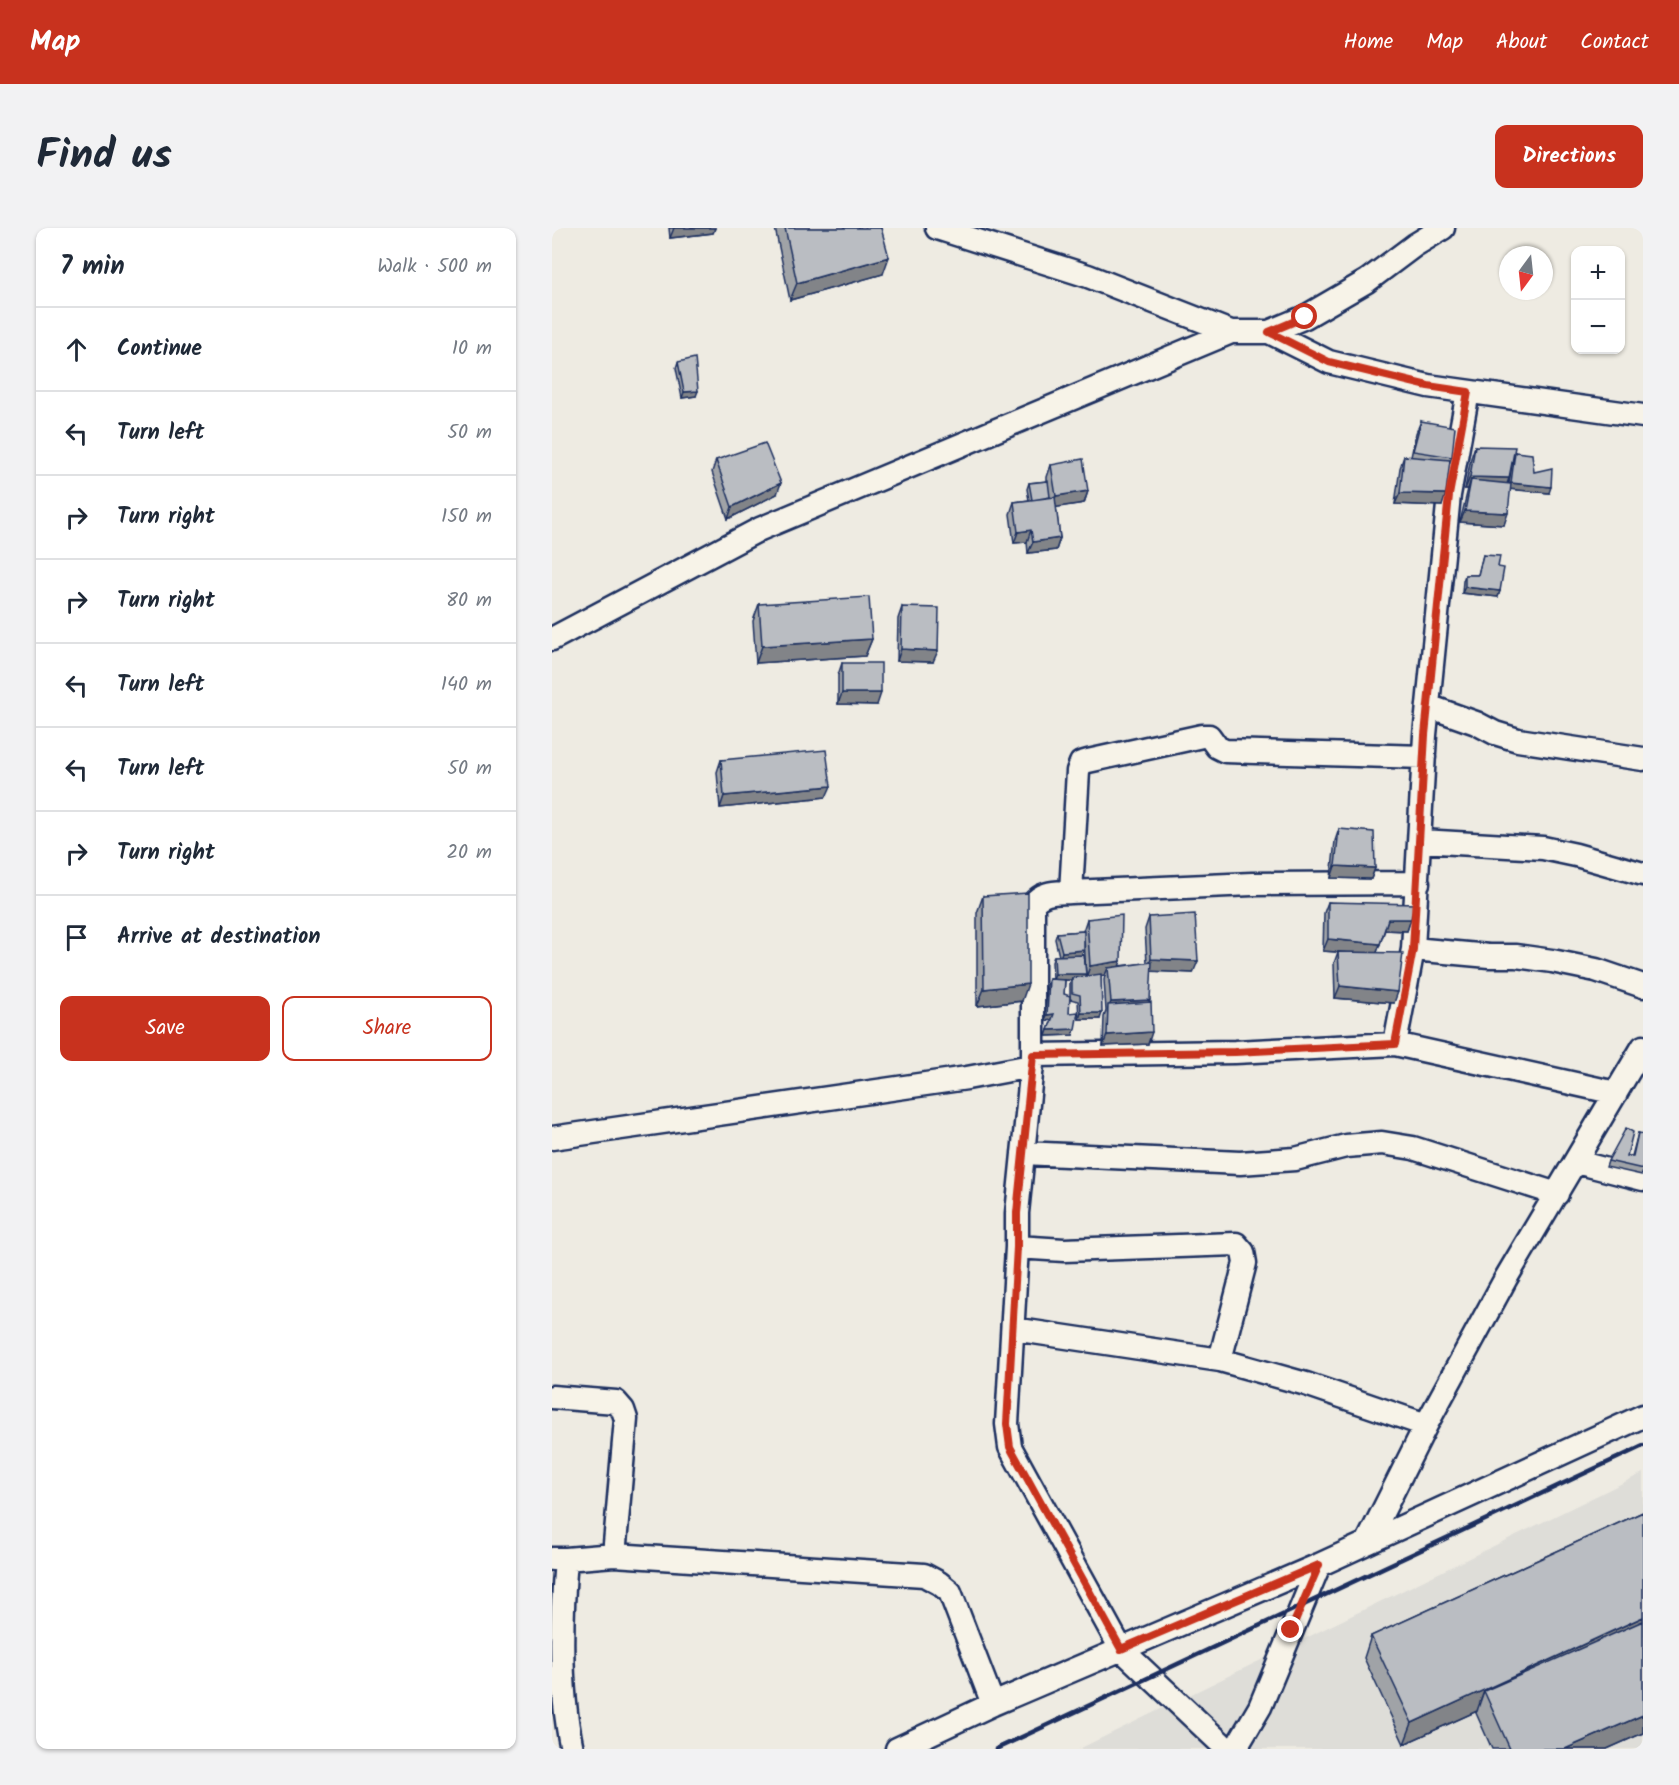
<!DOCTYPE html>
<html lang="en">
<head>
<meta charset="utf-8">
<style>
	:root { --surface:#fff; --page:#f2f2f3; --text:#1f2937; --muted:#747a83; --line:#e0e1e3; --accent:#c8321e }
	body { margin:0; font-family:Kalam,sans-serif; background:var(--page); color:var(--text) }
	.controls { position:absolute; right:18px; top:18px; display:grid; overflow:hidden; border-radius:12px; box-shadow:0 2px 4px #0004 }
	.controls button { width:54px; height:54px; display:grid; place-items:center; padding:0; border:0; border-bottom:2px solid var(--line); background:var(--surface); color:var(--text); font:30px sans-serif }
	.compass { position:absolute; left:947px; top:18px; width:54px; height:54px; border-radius:50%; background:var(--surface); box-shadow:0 2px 4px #0004; rotate:195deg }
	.stop { position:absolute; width:18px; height:18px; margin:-14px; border:4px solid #c8321e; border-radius:50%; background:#fff }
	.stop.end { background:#c8321e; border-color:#fff; box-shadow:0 2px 6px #0008 }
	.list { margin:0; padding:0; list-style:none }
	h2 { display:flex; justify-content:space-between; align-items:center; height:78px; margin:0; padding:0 24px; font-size:26px }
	h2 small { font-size:20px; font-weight:400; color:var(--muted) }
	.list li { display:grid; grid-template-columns:39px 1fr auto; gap:18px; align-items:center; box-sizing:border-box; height:84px; padding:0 24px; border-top:2px solid var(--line) }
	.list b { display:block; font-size:22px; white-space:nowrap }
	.list em { font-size:20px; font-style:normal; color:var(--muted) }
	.actions { display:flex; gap:12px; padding:18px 24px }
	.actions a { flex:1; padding:14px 0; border:2px solid var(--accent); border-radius:12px; text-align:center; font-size:21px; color:var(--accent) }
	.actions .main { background:var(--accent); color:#fff }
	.icon { flex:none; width:33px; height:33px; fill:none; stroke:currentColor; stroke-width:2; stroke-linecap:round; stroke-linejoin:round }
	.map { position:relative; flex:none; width:1091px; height:1521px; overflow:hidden; border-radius:12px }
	header { display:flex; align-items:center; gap:36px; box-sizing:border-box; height:84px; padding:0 30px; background:var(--accent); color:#fff }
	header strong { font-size:28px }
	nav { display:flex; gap:33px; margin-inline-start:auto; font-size:21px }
	.intro { display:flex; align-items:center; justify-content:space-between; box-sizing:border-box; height:144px; padding:0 36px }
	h1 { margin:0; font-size:42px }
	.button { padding:15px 27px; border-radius:12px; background:var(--accent); color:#fff; font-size:21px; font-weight:700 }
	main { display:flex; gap:36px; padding:0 36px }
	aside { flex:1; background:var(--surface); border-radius:12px; box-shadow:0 2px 4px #0004 }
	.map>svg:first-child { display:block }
	.built { fill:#deddd8 }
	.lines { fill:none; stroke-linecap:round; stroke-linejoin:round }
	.street-casing { stroke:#1b2f5e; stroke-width:27 }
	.street { stroke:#f7f3e8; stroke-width:22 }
	.rail { stroke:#1b2f5e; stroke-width:4.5 }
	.wall { fill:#a0a3a7; stroke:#1b2f5e; stroke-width:1.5; fill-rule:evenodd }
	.shaded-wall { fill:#828488; stroke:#1b2f5e; stroke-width:1.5 }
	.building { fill:#babdc2; stroke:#1b2f5e; stroke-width:1.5 }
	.route { stroke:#c8321e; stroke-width:8 }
</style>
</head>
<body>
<header>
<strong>Map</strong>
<nav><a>Home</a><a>Map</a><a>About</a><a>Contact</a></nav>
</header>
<div class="intro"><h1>Find us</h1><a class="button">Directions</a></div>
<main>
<aside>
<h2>7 min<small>Walk · 500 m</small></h2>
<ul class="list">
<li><svg class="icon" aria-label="ahead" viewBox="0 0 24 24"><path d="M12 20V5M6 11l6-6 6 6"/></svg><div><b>Continue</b></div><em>10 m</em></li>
<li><svg class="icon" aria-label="left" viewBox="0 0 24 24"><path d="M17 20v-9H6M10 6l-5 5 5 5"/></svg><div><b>Turn left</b></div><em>50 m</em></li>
<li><svg class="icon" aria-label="right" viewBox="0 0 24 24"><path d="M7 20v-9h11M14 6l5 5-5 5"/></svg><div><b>Turn right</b></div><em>150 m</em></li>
<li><svg class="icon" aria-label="right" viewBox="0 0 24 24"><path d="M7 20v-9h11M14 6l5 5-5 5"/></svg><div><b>Turn right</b></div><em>80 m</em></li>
<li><svg class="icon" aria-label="left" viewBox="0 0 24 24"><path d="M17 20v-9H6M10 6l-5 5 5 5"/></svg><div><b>Turn left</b></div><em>140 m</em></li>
<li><svg class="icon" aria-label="left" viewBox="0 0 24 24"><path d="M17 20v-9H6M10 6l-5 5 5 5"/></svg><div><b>Turn left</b></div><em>50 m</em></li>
<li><svg class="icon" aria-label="right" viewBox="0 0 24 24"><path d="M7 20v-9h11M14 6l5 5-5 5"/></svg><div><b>Turn right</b></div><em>20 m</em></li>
<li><svg class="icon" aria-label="arrive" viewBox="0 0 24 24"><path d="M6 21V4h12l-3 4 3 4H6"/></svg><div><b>Arrive at destination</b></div></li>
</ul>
<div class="actions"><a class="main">Save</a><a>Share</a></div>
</aside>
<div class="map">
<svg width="1091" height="1521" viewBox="0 0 1091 1521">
	<rect width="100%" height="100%" fill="#eeebe2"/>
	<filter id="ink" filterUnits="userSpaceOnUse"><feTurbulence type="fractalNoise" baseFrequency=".0167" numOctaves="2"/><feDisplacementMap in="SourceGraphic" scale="12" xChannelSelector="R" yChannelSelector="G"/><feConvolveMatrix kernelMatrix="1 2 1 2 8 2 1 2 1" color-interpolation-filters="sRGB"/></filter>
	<g filter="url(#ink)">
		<path class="built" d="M1091,1245v276h-564z"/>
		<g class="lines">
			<defs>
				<path id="street" d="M385,0l151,48 143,56h38l36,-15 62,-36 48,-36 28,-17
					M717,104l60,30 99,24 215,30
					M0,411l208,-110 471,-197
					M876,478l48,17 19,10 23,7 125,19
					M869,613l122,7 33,7 67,19
					M519,664l7,-121 3,-8 7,-2 114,-25h7l8,11 8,4 199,6
					M861,721l76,7h27l36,5 44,9 47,16
					M843,816l18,-95 12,-214 24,-240 19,-103
					M481,827l202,-3 160,-8 221,49
					M0,910l415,-60 64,-12
					M471,925l217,10 55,-4 51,-13 36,-3 31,5 144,46
					M1024,934l67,17
					M465,1019l47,3 172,-6 7,8 2,11 -25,97
					M461,1101l207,31 86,24 120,41
					M0,1169l64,5 7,8 3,9 -12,136 310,20 15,8 11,9 43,112
					M816,1313l58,-116 80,-147 137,-231
					M0,1331h14c-5,60 -7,131 6,190
					M14,1331l48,-4
					M345,1521l96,-45 326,-139 324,-149
					M675,1521l-106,-100 -111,-202 -3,-23 10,-177v-34l16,-158v-151c10,-13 23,-11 38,-12l181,-8 166,-1
					M686,1521l2,-8 20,-34 59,-142"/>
			</defs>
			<use href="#street" class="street-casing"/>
			<use href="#street" class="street"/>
			<path class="rail" d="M444,1521l647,-303"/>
		</g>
		<path class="wall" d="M117,0h46l-2,5 -43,5z
			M223,0h106l2,46 -93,26z
			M126,134l18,34 -14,2 -6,-30z
			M869,193l31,36 -3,8 -7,41 -47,-2 5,-36 4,-12 7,1 5,-24z
			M923,218l34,32 -1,5h1l4,-25 2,-6 19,20 15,21 -39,-4 -6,36 -44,-3 8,-33h-3l6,-31z
			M164,232l61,34 -49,25 -16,-47z
			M499,237l37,26 -4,12 -28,4 4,31 -4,12 -28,3 -1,-11 -13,1 -4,-29 4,-12 15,-2 -2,-11 2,-6 18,-2v-4z
			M931,327l15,12 2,24 -2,6 -36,-4 1,-12 2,-6h13z
			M207,376l113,35 -7,17 -109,7 -3,-42z
			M350,379l31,55 -36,-1 1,-42z
			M290,435l35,42 -39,-1v-29z
			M169,532l105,37 -106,11 -3,-36z
			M787,601l36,39 -4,11 -40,-1 4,-37z
			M431,668l39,105 -45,5v-93z
			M776,674l83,17 -4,12 -22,-1 -8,22 17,51 -59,-5 -1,-35 4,-11 -15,-1 1,-38z
			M597,689l44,56 -42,-2 -2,31 -1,42 -45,2 1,-29 2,-6 -2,-31 1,-5h-4l-1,44h-21l-1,-18 -8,-2v-16l1,-3h-6l-1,14 5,19 4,22 -27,1 6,-16 -7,1 2,-36 2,-6h4l-1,-17 2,-6h5l-4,-17 2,-6 26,-2 4,-12 32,47 28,-3 -2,-34zM532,708l2,40h-1l1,-2 -4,-19z
			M1086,905l5,1v37l-1,4 -36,-8 2,-6 19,-5h5z
			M1091,1284v221l-36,16h-115l-16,-36 1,-2 -73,33 -40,-86 7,-22z"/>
		<path class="shaded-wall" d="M122,0h41l-2,5 -43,5z
			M337,29l-6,17 -93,26 7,-17z
			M146,163l-2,5 -14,2 2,-6z
			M918,249l39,1 -4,12 -34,-10 -3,9h-3z
			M229,255l-4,11 -49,25 4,-12z
			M959,255l40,4 -2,6 -41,-4z
			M536,263l-4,12 -32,5 4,-12z
			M848,265l46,1 -4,12 -47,-2z
			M913,283l43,2 -4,12 -44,-3z
			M479,302l-4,12 -13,1 4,-11z
			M508,310l-4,12 -28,3 5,-11z
			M913,359l35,4 -2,6 -36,-4z
			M320,411l-7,17 -109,7 6,-17z
			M349,421l37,2 -5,11 -36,-1z
			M290,465h39l-4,12 -39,-1z
			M279,558l-5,11 -106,11 4,-12z
			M783,638l40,2 -4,11 -40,-1z
			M836,691h23l-4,12 -23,-1z
			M776,711l52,5 -4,11 -53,-4z
			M532,722l-3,6 -21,2 2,-6z
			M599,731l47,2 -5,12 -46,-2z
			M569,733l-4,12 -9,-5 -3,7 -19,3 4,-12z
			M503,746h31l-2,6 -12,-2 -1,2h-18z
			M476,756l-6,17 -45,5 7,-17z
			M788,758l58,6 -4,11 -59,-5z
			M598,772l-5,11 -37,-2 3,-7z
			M529,785h21l-2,6h-21z
			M502,786l-2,6 -7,1 2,-6z
			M523,801l-2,6 -27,1 2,-6z
			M600,804l-4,12 -45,2 4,-11z
			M1091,1389v18l-159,56 -7,20 -73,33 8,-21z
			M1091,1487v18l-36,16h-42z"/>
		<path class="building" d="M233,0h96l8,29 -92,26z
			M143,130l3,33 -14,1 -6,-30z
			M869,193l34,6 -3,30 -39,-6z
			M213,215l16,40 -49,24 -16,-47z
			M923,218l40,1 -6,31 -39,-1z
			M963,224l17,2 2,18 18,-4 -1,19 -40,-4z
			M852,228l46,4 -4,34 -46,-1z
			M531,231l5,32 -32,5 -5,-31z
			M919,252l40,4 -3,29 -43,-2z
			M496,253l2,16 -18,3 -3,-17z
			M503,269l5,41 -27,4 -2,-12 -13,2 -4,-30z
			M931,327l17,1 -2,11 6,1 -4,23 -35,-4v-12h13z
			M317,369l3,42 -110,7 -3,-42z
			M350,379l37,1 -1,43 -37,-2z
			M290,435h39v30h-39z
			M274,522l5,36 -107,10 -3,-36z
			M787,601l35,3 1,36 -40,-2z
			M476,665v91l-44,5 -1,-93z
			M776,674l88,2 -5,15h-23l-8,25 -52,-5z
			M643,686l3,47 -47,-2 -2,-42z
			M570,687l-1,46 -31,5 -3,-47z
			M532,703v19l-22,2 -5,-19z
			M786,724l65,1 -5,39 -58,-6z
			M532,727l2,19h-31l-1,-18z
			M600,734l-2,38 -39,2 -3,-34z
			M549,746l1,39h-21l-1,-18 -8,-2v-15z
			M497,751l16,1 -1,14 6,2 -1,17 9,-1 -3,17 -27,1 6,-16 -7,1z
			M599,774l1,30 -45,3 1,-30z
			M1074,900l7,4 -6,24h6l5,-23 5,1v35l-35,-8z
			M1091,1284v105l-231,106 -41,-87z
			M1091,1393v94l-78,34h-55l-26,-58z"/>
	</g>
	<g class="lines" filter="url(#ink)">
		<path class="route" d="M739,1402l28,-65 -198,84 -111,-202 -3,-23 10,-177v-34l16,-158 202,-3 160,-8 18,-95 12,-214 24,-240 19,-103 -40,-6 -99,-24 -60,-30 36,-15"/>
	</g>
</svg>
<div class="controls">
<button>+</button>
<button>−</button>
</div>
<svg class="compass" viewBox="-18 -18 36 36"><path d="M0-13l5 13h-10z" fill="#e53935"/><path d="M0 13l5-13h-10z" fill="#747a83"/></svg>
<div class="stop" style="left:753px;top:89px"></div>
<div class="stop end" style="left:739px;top:1402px"></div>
</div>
</main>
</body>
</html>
